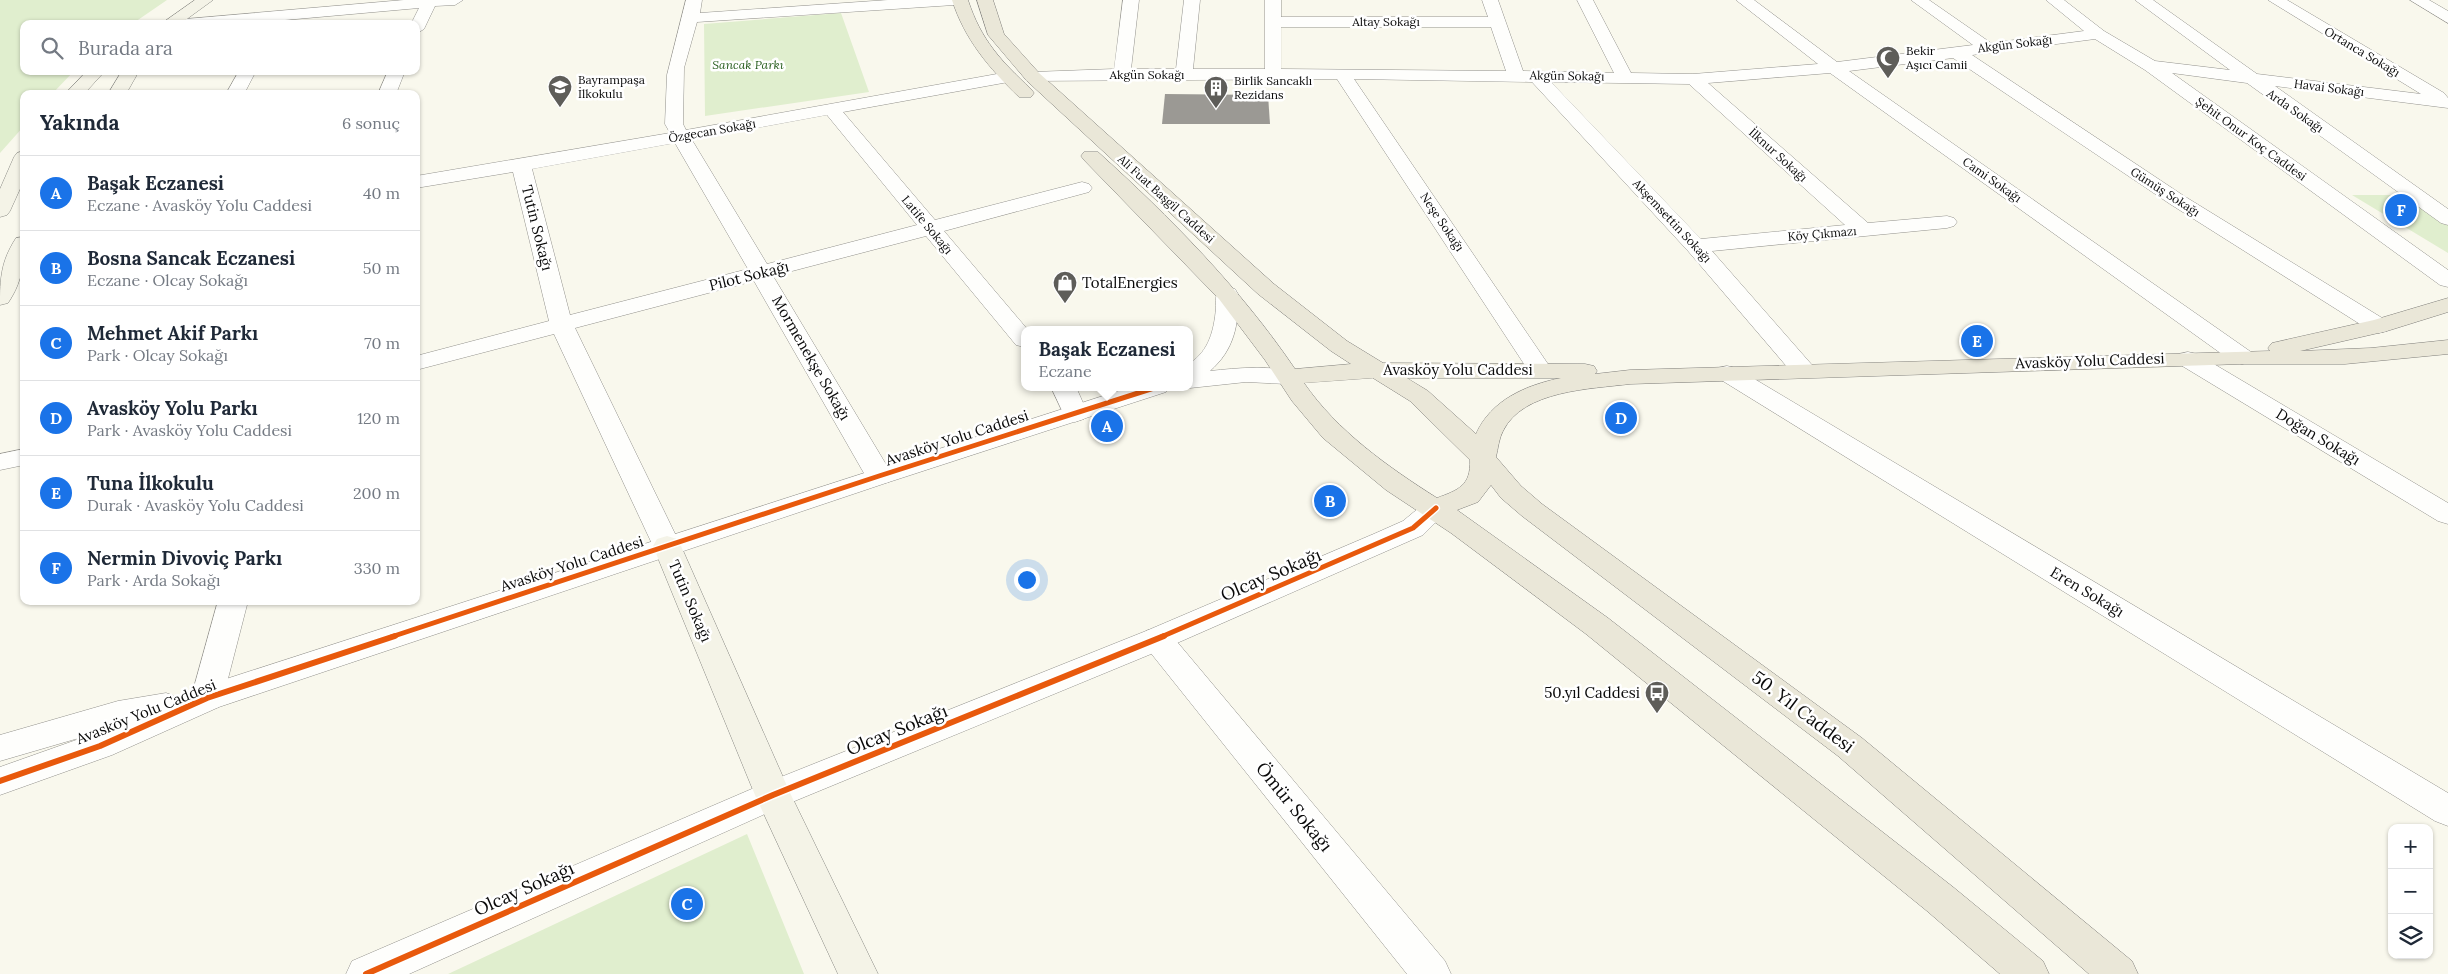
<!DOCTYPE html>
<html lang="tr">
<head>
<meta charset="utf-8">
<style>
	:root { --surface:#fff; --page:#f6f6f7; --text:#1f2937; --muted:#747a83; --line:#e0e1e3; --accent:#1a73e8 }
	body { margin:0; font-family:Lora,serif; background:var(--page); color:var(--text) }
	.controls { position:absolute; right:15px; bottom:15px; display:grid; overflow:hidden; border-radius:10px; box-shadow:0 1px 4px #0004 }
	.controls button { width:45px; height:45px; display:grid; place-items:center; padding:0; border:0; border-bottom:1px solid var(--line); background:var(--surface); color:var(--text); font:25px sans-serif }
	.you { position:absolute; left:1026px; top:579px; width:18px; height:18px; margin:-12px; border:4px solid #fff; border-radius:50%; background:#1a73e8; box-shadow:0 0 0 8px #1a73e833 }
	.badge { display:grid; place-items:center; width:32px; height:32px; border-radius:50%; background:var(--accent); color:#fff; font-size:16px; font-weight:700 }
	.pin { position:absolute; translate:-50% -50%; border:2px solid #fff; box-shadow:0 1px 5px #0006 }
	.popup { position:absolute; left:1021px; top:326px; width:172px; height:65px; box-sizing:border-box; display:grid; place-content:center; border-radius:10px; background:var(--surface); filter:drop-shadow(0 1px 4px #0005); font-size:16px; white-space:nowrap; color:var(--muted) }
	.popup b { font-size:19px; color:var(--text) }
	.popup::after { content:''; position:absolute; left:50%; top:100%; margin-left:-10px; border:10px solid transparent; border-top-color:var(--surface) }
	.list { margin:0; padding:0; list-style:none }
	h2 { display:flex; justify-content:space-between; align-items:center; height:65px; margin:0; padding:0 20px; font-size:21px }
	h2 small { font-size:16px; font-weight:400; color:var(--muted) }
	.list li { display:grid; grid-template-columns:32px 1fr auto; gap:15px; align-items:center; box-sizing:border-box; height:75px; padding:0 20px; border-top:1px solid var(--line) }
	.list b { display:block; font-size:19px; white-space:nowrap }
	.list p { margin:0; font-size:16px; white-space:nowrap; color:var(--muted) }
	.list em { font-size:16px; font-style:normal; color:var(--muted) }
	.icon { flex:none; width:28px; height:28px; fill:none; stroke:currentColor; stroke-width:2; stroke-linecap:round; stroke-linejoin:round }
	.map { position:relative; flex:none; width:2448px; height:974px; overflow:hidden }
	.search { position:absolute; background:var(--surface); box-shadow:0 1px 4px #0004; left:20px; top:20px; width:400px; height:55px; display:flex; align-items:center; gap:12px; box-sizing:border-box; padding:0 18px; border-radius:10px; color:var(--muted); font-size:19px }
	.panel { position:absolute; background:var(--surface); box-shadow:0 1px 4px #0004; left:20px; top:90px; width:400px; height:515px; border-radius:10px }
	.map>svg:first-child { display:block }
	.green { fill:#e0eece }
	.building { fill:#9b9994 }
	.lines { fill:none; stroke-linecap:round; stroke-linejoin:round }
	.minor-casing { stroke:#92918c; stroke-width:1 }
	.tertiary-casing { stroke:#92918c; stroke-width:1 }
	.secondary-casing { stroke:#888883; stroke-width:1 }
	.primary-casing { stroke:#7f7e7a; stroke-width:1 }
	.minor { fill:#fefefc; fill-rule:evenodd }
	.tertiary { fill:#fefefc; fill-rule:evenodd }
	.secondary { fill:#f4f3e7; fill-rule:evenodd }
	.primary { fill:#eae7d8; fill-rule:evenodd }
	.cycleway-far1-casing { stroke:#fff; stroke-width:8 }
	.cycleway-casing { stroke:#fff; stroke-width:9 }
	.cycleway-far1 { stroke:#e8590c; stroke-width:5 }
	.cycleway { stroke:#e8590c; stroke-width:6 }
	.labels { text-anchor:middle; stroke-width:5; stroke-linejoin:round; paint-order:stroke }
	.far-street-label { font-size:12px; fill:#0a0a0a; stroke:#fff }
	.far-poi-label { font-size:12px; fill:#0a0a0a; stroke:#fff; text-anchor:start }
	.far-park-label { font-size:12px; font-style:italic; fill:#285e1e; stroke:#fff }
	.street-label { font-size:15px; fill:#0a0a0a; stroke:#fff }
	.poi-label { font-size:15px; fill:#0a0a0a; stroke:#fff; text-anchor:start }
	.near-street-label { font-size:18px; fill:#0a0a0a; stroke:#fff }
</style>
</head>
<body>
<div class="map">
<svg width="2448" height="974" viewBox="0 0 2448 974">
	<rect width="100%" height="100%" fill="#f9f8ed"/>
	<path class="green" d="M0,0h167l-35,24h-108v47h50l-22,23h-28v32l-24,27z
		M841,13l28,79 -164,24 -1,-92z
		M2352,195h52l44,29v29z
		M747,834l57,140h-356z"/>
	<path class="building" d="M1165,94l103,1 2,29h-108z"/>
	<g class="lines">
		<defs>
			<path id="minor" d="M404,0h59l-8,5 -20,1 -11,23 -8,5v-10h-5l8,-16 -178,16h-63l8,-5z
				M686,0h16l-2,13 188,-13h74l-8,5 -257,17 -13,46 -1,56 3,6 322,-58 6,1 3,4 -3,4 -171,31 92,108 147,-38 7,2 3,4 -3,4 -145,39 84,99h-4v17l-8,-2 -90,-109 -153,40 120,200 -4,6 -10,2 -10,-2 -115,-201 -179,47 106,218 -4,7 -10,3 -10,-3 -4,-7 -99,-212 -138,36v-14l133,-35 -36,-149 -97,16v-12l254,-43 -5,-9 2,-49zM827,115l90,110 -150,39 -75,-124zM675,143l73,126 -178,46 -38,-146z
				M1123,0h16l-8,69h45l8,-69h16l-7,69h72v-69h16v17h207l-6,-17h16l25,71 91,2 -37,-73h16l38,73 62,1 125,-10 -82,-64h18l83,62 136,-17 -62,-45h18l62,43 93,-12 -38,-31h18l40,31 51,30 75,9 -95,-70h18l104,74 164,20 -153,-94h19l157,93 4,5v10l-173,-22 173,123v16l-7,-2 -194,-140 -75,-10 276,197v17l-8,-2 -295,-215 -50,-31 -123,16 212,141 203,125 4,5 -4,5 -8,2 -8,-2 -201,-127 -217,-146 -104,13 402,281 3,5 -3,5 -9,2 -9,-2 -403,-289 -122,10 160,140 79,-7 7,2 3,4 -3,4 -7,2 -235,23 100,114 3,5 -3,5 -9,2 -9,-2 -106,-124 -156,-169 -178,-3 198,291 -3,5 -9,2 -9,-2 -3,-5 -191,-291 -310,2 -3,-4 3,-4 6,-1 81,-3zM1281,27h210l15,44 -225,-2zM1551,82l138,2 156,141 -144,14z
				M2410,0h19l19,11v12z
				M239,71h17l-12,23h-18z
				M388,71h17l-9,23h-18z
				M2188,352l9,2 251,149v21l-10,-3 -259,-157 -3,-5 3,-5z
				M1727,366l9,2 712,425v33l-13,-5 -717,-443 -3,-5 3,-5z
				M1051,387h25l12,27 -4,5 -9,3 -9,-3z
				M24,449v16l-24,5v-16z
				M218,601h30l-25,97 -4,9 -12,3 -12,-3 -4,-9z
				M1157,628l11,3 277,330 6,13h-44l-261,-327 -5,-8 5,-8z"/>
			<path id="tertiary" d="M1227,287l8,2 3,5c1,31 -4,56 -28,77 28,-3 58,-6 86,1l3,5 -3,5 -9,2 -41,-2 -56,6 -5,-1h5v-24c19,-12 24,-33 26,-55 0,-7 -1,-13 3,-19z
				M1131,387h38l-3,5 -277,90 -670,225 -107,48 -112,40v-28l96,-34 -96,28v-26l118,-34 48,-8 12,4 17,-8z
				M1436,499l10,3 4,6 -27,27 -255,112 -383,158 -376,169h-63l6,-13 409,-176 385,-154 230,-98 27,-12 23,-19z"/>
			<path id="secondary" d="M195,0h18l-33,24h-19z
				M87,71h18l-21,23h-19z
				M122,71h17l-13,23h-18z
				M24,151v29l-14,31 -3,4 -7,2v-28l14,-32 3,-4z
				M24,237c0,25 -1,44 -16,66l-8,2c0,-27 1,-44 16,-67z
				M667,536l10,3 4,7 110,249 87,179h-40l-83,-179 -102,-249 4,-7z"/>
			<path id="primary" d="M952,0h16c13,40 33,61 63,89l3,4 -3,4h-12c-30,-29 -54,-57 -67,-97z
				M977,0h16l11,34 35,39 235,211 73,57 36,22 202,1 9,2 3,5 -2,3 35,-4 640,-19 -2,-3 4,-5 102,-23 74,-22v14l-61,19 -87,20 71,-3 77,-8v14l-103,10h-103l-612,20c-39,5 -107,6 -127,47 -4,7 -5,18 -7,26l25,29 21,18 320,234 270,223 6,13h-49l-251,-218 -316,-240 -21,-18 -10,-13 -13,17 -21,8 151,108 345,269 90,74 6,13h-49l-73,-63 -341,-277 -135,-101 -65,-43 -63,-52 -31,-37 -27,-41 -46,-61 -135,-139 -3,-4 3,-4h14c72,65 142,136 197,217l56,-5 -20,-13 -73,-57 -231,-213 -39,-46zM1373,378l37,23 60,59c1,26 -12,30 -33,38 -49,-31 -100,-67 -133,-115zM1407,378h154c-35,7 -70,22 -85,56l-48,-43z"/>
		</defs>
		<use href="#minor" class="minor-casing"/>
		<use href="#tertiary" class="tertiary-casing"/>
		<use href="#secondary" class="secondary-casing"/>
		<use href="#primary" class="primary-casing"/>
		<use href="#minor" class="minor"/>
		<use href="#tertiary" class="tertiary"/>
		<use href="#secondary" class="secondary"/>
		<use href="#primary" class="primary"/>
		<defs>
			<path id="cycleway-far1" d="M391,637l488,-161 278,-89
				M1161,637l252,-109 23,-20"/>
			<path id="cycleway" d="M0,781l100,-35 107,-48 188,-62
				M366,974l407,-179 391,-159"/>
		</defs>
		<use href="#cycleway-far1" class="cycleway-far1-casing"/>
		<use href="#cycleway" class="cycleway-casing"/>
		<use href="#cycleway-far1" class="cycleway-far1"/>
		<use href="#cycleway" class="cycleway"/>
	</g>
	<defs>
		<symbol id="mosque-pin" viewBox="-11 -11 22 30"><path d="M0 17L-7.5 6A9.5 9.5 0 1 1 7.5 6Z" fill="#5e5d59" stroke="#fff"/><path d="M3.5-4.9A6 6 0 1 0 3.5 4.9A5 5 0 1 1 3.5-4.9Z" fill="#fff"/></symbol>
		<symbol id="school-pin" viewBox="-11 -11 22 30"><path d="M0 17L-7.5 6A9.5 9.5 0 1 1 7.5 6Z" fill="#5e5d59" stroke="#fff"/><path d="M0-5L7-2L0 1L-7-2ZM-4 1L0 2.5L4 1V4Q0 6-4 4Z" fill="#fff"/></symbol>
		<symbol id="building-pin" viewBox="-11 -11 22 30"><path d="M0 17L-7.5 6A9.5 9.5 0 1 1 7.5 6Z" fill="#5e5d59" stroke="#fff"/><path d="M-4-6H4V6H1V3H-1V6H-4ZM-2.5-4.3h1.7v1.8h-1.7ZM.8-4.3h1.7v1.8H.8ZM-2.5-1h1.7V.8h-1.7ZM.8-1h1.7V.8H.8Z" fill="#fff"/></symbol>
		<symbol id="shop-pin" viewBox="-11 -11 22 30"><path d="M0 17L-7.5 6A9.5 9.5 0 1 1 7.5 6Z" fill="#5e5d59" stroke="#fff"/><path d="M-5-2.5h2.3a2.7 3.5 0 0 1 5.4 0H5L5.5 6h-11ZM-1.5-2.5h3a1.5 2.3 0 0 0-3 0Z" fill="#fff"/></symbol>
		<symbol id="bus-pin" viewBox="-11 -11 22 30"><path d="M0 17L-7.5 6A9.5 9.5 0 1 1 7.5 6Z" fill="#5e5d59" stroke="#fff"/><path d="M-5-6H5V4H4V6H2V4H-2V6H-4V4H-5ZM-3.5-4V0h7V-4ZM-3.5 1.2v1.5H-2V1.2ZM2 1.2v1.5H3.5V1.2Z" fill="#fff"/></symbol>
	</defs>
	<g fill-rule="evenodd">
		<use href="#mosque-pin" x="1874" y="44" width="28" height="38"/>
		<use href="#school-pin" x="546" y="73" width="28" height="38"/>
		<use href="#building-pin" x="1202" y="74" width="28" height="38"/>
		<use href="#shop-pin" x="1051" y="269" width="28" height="38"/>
		<use href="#bus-pin" x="1643" y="679" width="28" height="38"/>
	</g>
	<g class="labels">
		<g class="far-street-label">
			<text x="1386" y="26">Altay Sokağı</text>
			<text transform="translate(2015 44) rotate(-7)" y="4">Akgün Sokağı</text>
			<text transform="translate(2362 52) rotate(31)" y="4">Ortanca Sokağı</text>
			<text x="1147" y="79">Akgün Sokağı</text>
			<text transform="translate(1567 76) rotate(1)" y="4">Akgün Sokağı</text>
			<text transform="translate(2329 88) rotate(7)" y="4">Havai Sokağı</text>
			<text transform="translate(2295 111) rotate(35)" y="4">Arda Sokağı</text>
			<text transform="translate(712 131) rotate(-10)" y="4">Özgecan Sokağı</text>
			<text transform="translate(2251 139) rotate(36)" y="4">Şehit Onur Koç Caddesi</text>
			<text transform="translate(1778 155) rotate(42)" y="4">İlknur Sokağı</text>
			<text transform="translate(1992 180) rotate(35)" y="4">Cami Sokağı</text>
			<text transform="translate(2165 192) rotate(33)" y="4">Gümüş Sokağı</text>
			<text transform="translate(1166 199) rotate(42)" y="4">Ali Fuat Başgil Caddesi</text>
			<text transform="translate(1672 221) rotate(47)" y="4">Akşemsettin Sokağı</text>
			<text transform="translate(1442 222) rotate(56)" y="4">Neşe Sokağı</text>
			<text transform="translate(927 225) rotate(50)" y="4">Latife Sokağı</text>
			<text transform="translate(1822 234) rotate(-5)" y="4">Köy Çıkmazı</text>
		</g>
		<g class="far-poi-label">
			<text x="1906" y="55">Bekir<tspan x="1906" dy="14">Aşıcı Camii</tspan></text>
			<text x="578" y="84">Bayrampaşa<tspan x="578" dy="14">İlkokulu</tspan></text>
			<text x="1234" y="85">Birlik Sancaklı<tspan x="1234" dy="14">Rezidans</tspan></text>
		</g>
		<g class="far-park-label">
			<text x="748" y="69">Sancak Parkı</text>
		</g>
		<g class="street-label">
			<text transform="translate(537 228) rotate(76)" y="5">Tutin Sokağı</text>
			<text transform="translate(749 276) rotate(-14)" y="5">Pilot Sokağı</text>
			<text transform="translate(811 358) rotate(60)" y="5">Mormenekşe Sokağı</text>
			<text transform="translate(2090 361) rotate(-2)" y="5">Avasköy Yolu Caddesi</text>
			<text x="1458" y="375">Avasköy Yolu Caddesi</text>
			<text transform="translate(2318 437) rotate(31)" y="5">Doğan Sokağı</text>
			<text transform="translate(957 438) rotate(-18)" y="5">Avasköy Yolu Caddesi</text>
			<text transform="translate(572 564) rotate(-18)" y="5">Avasköy Yolu Caddesi</text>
			<text transform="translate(2087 592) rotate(31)" y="5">Eren Sokağı</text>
			<text transform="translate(690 601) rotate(67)" y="5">Tutin Sokağı</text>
			<text transform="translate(146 712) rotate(-22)" y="5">Avasköy Yolu Caddesi</text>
		</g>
		<g class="poi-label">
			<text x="1082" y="288">TotalEnergies</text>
			<text x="1640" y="698" text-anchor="end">50.yıl Caddesi</text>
		</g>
		<g class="near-street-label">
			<text transform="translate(1271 575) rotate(-23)" y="6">Olcay Sokağı</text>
			<text transform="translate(1803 712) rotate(37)" y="6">50. Yıl Caddesi</text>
			<text transform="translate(897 730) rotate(-22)" y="6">Olcay Sokağı</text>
			<text transform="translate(1294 807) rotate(51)" y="6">Ömür Sokağı</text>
			<text transform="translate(524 889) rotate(-24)" y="6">Olcay Sokağı</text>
		</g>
	</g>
</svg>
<div class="controls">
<button>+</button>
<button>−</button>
<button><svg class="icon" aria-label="layers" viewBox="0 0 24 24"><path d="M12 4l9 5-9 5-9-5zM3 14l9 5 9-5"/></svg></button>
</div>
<div class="you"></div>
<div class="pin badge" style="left:1107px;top:426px">A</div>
<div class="popup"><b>Başak Eczanesi</b>Eczane</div>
<div class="pin badge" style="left:1330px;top:501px">B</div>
<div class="pin badge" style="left:687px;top:904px">C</div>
<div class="pin badge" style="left:1621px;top:418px">D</div>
<div class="pin badge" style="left:1977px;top:341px">E</div>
<div class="pin badge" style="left:2401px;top:210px">F</div>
<div class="search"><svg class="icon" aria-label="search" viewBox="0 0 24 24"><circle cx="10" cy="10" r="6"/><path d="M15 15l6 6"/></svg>Burada ara</div>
<section class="panel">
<h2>Yakında<small>6 sonuç</small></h2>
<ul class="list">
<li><span class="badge">A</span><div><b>Başak Eczanesi</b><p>Eczane · Avasköy Yolu Caddesi</p></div><em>40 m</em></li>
<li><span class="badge">B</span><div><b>Bosna Sancak Eczanesi</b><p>Eczane · Olcay Sokağı</p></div><em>50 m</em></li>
<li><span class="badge">C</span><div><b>Mehmet Akif Parkı</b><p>Park · Olcay Sokağı</p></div><em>70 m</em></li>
<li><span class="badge">D</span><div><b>Avasköy Yolu Parkı</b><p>Park · Avasköy Yolu Caddesi</p></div><em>120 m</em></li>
<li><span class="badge">E</span><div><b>Tuna İlkokulu</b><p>Durak · Avasköy Yolu Caddesi</p></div><em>200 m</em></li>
<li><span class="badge">F</span><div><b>Nermin Divoviç Parkı</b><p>Park · Arda Sokağı</p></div><em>330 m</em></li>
</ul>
</section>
</div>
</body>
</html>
